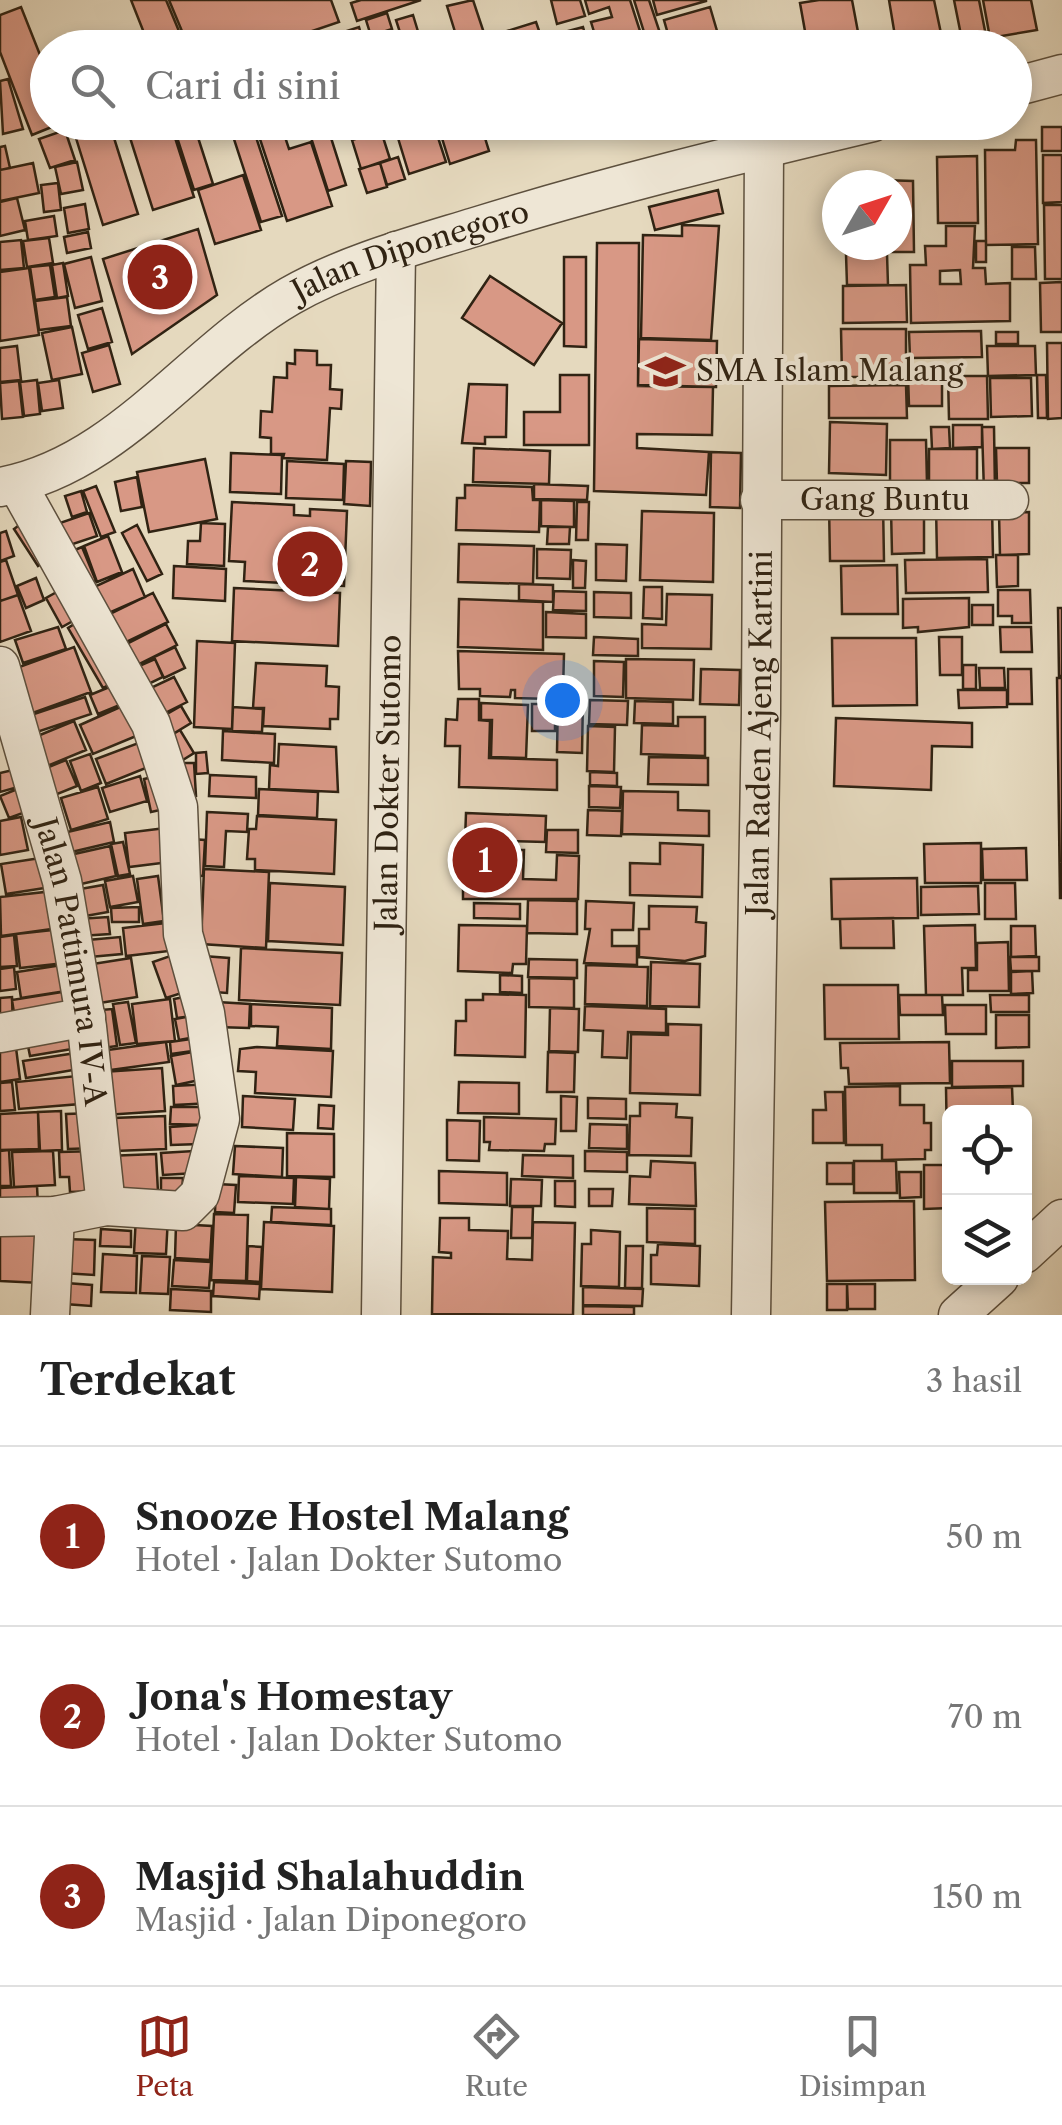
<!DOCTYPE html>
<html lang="id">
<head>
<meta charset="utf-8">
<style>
	:root { --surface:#fff; --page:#f6f6f6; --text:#222; --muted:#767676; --line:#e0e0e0; --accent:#8f2418 }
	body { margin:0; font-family:"Libre Caslon Text",serif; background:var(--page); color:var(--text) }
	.controls { position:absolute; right:30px; bottom:30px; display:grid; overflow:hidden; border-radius:15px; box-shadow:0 5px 15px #0003 }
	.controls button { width:90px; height:90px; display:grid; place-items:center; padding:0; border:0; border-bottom:2px solid var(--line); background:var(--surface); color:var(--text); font:50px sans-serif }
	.compass { position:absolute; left:822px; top:170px; width:90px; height:90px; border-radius:50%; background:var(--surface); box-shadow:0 5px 15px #0003; rotate:51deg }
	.you { position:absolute; left:562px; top:700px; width:35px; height:35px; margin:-25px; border:8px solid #fff; border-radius:50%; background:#1a73e8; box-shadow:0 0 0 15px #1a73e833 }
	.badge { display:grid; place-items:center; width:65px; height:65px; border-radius:50%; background:var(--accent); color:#fff; font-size:32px; font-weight:700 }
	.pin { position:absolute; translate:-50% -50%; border:5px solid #fff; box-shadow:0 2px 10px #0006 }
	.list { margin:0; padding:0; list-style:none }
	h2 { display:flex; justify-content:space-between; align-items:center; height:130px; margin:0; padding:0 40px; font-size:42px }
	h2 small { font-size:32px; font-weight:400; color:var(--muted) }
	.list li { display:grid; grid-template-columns:65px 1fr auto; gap:30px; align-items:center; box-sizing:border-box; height:180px; padding:0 40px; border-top:2px solid var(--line) }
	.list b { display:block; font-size:38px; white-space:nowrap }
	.list p { margin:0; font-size:32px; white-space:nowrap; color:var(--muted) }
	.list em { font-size:32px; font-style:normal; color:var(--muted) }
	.icon { flex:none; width:55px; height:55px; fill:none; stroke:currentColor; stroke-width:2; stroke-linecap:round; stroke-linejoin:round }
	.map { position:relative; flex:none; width:1062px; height:1315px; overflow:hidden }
	.search { position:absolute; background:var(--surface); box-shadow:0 5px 15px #0003; left:30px; right:30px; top:30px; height:110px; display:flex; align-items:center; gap:25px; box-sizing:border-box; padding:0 35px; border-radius:55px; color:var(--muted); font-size:38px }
	.sheet { height:670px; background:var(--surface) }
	nav { display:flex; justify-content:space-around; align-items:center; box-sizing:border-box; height:140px; border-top:2px solid var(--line); background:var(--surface); font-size:28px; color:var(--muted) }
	nav a { display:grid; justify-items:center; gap:5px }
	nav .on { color:var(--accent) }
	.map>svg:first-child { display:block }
	.building { fill:#d89885; stroke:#302313; stroke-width:2.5; fill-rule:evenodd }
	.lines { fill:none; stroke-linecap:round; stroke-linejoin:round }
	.minor-casing { stroke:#5d503e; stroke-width:41 }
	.minor { stroke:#eee6d5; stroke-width:38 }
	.labels { text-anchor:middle; stroke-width:8; stroke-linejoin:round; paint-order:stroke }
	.street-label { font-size:30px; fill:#302313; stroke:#eee6d5 }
	.poi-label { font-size:30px; fill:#302313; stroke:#eee6d5; text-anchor:start }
</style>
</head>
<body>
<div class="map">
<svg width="1062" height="1315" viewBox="0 0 1062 1315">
	<rect width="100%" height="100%" fill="#e5d9be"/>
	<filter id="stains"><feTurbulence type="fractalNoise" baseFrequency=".002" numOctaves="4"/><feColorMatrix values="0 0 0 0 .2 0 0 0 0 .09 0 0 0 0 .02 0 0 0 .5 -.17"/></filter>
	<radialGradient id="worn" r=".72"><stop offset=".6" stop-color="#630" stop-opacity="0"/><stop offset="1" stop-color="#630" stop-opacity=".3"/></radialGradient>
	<path class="building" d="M131,0h35l20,48h-36z
		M169,0h162l8,22 -77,26h-73z
		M361,0h60l-64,21 -6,-18z
		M473,0l16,48h-29l-13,-42z
		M551,0h29l5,16 -28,8z
		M585,0h45l10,31 -8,3 5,14h-38l-8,-26 21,-5 -3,-10 -20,7z
		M634,0h15l16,48h-16z
		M653,0h53v1l-49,14z
		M819,0h33l9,48h-53l-8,-45z
		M889,0h45l9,43 -46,5z
		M954,0h25l8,41 -24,4z
		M983,0h48l6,30 -47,8z
		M21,7l27,68v47h16l-32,13 -32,-83v-37z
		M710,7l12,41h-50l-8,-28z
		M387,13l5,16 -21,7 -5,-16z
		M413,15l10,33h-18l-9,-28z
		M536,22l9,26h-50l-4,-12z
		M359,27l6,21h-58l-1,-4z
		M583,27l6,21h-24l-4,-15z
		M8,79l15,50 -20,5 -3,-53z
		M71,122h38l29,92 -35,11z
		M125,122h45l24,75 -41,13z
		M193,122l20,62 -19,6 -21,-65z
		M251,122l31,94 -21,6 -31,-95z
		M280,122l9,27 22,-7 21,64 -45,15 -32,-97z
		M306,122h20l20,63 -18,6z
		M345,122h36l2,6 -32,10z
		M401,122h32l13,40 -37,12 -15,-49z
		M437,122h43l9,29 -39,13z
		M1042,127h20v24h-20z
		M65,130l10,30 -25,8 -11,-29z
		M381,131l9,28 -29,10 -9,-29z
		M1016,140h20l2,104 -52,1 -1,-95h30z
		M5,146l5,22 -10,2v-23z
		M1043,155h19v47l-19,1z
		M977,156l1,67h-40l-1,-66z
		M398,157l7,22 -18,6 -7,-22z
		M77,162l6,28 -22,4 -6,-27z
		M33,163l6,30 -39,8v-31z
		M380,163l7,24 -20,6 -8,-24z
		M243,175l18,55 -46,14 -17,-54z
		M848,179l65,2 1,71h-60v-7h43v-60h-49z
		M58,183l3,27 -17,2 -3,-27z
		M718,190l5,23 -68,17 -6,-23z
		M17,198l8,32 -25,6v-34z
		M85,204l4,25 -21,4 -4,-25z
		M1044,205h18v74h-17z
		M54,216l3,20 -29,4 -3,-19z
		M682,225l37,1 -8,114 -70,-2 2,-103 39,1z
		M946,226h29l-2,42h12l1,16 24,-1v38l-99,2 -1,-58h16l-1,-19h21zM960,270l1,14h-21v-13z
		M198,229l19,66 -85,59 -29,-95z
		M88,232l3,16 -24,5 -3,-16z
		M49,238l4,25 -26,4 -4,-26z
		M21,240l3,28 -24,2v-28z
		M976,241h10v21h-10z
		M597,243h42l-1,143 75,1 -1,48 -75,-1v14l72,4 -3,43 -112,-4z
		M1012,247h23l1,32h-24z
		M846,254h41l1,31h-41z
		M91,257l11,44 -27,7 -11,-44z
		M564,257h22v90l-22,-1z
		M63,263l5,33 -11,2 -5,-33z
		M50,265l5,32 -20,3 -5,-33z
		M29,268l10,67 -39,6v-69z
		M490,276l72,47 -28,42 -72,-47z
		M1062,282v50h-21l-1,-49z
		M906,285l1,37 -64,1v-37z
		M67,297l4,29 -32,4 -4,-29z
		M102,308l10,34 -24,7 -10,-34z
		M72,327l10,47 -30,6 -10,-47z
		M841,329h65v48h-64z
		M981,331l1,26 -72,1 -1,-26z
		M996,332h22v12h-22z
		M639,339l78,2 -1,46 -78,-2z
		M1047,343h15v75l-14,1z
		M109,345l11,39 -27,8 -11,-39z
		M17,346l4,34 -21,2v-34z
		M987,346h48l1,29 -48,1z
		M295,350l22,1v14h14l-1,24 12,1 -1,19 -11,-1 -3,52 -44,-2 1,-4h-13v-16l-11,-1 1,-26 11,1 2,-35 13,1v-15l8,1z
		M560,375h29v70h-65v-33h36z
		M908,375h34v31h-33z
		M1037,375h9l1,43h-9z
		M948,376h39l1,43h-39z
		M990,378h41l1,38 -41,1z
		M37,380l3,34 -16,2 -4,-34z
		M59,380l4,28 -21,3 -4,-28z
		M19,381l4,36 -21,2 -2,-36z
		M469,384l38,1 -1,52h-21v7l-23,-1z
		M906,385l1,33h-78v-32z
		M830,422l57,2 -1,51 -57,-2z
		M953,425h29v22l-29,1z
		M931,427h18l1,21 -18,1z
		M982,427h12l1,65h-11z
		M890,440h36l1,44h-37z
		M474,448l76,3 -1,33 -76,-2z
		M996,448h33v35h-32z
		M929,449h48v44h-48z
		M711,452l30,1 -1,55 -30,-1z
		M231,453l51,2 -1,39 -51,-2z
		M205,459l12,60 -68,13 -12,-60z
		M287,461l57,3 -1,36 -57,-2z
		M346,461l25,1 -1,44 -26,-2z
		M137,477l5,30 -21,4 -6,-29z
		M534,484l54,2 -1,14 -53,-1z
		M465,485l67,2 1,13h7l-1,32 -83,-2 1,-32h8z
		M96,486l19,46 -14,5 -18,-46z
		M81,491l6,21 -15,5 -7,-21z
		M541,500l33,1v26l-33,-1z
		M232,502l62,3v10l16,1v-7l37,2 -3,75 -100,-5 1,-19 -16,-1z
		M577,502h12l-1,38h-12z
		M883,503l1,58h-54l-1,-57z
		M936,506h56l1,51 -56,1z
		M891,509h33v44l-32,1z
		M642,511l72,2 -1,69 -73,-2z
		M1029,512v42l-29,1 -1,-42z
		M89,513l8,23 -36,12 -7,-23z
		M22,523l25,37 -9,6 -24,-37z
		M201,523l24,1 -1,42 -37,-2 1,-23h12z
		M137,525l25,49 -15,7 -25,-48z
		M548,527h22l-1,17h-22z
		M6,531l8,25 -14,5v-28z
		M108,536l14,36 -25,10 -13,-36z
		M459,544l75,2 -1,38 -75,-2z
		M596,544l31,1 -1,36 -30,-1z
		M82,547l14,34 -17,7 -14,-34z
		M537,549l34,1 -1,29 -33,-1z
		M996,555h22v31l-21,1z
		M987,559l1,33 -82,1 -1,-33z
		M6,560l12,35 -18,6v-39z
		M573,560l13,1 -1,27h-12z
		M897,565l1,49h-56l-1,-48z
		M174,566l52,3 -1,32 -52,-3z
		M133,569l12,28 -52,23 -12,-27z
		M36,578l8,22 -18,8 -9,-22z
		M519,584l34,1v17l-34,-2z
		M644,587h18v32l-19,-1z
		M64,588l16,29 -18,10 -16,-29z
		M234,588l106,5 -2,53 -106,-5z
		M998,590h32l1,33h-19v-7h-14z
		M554,591l32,1v19l-33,-1z
		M594,592l37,1v25l-37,-1z
		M153,593l15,29 -52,25 -14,-29z
		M667,594l45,1 -1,54 -69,-1v-24l24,1z
		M18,595l13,36 -31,11v-41z
		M969,598v29l-51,5v-5l-15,1v-29z
		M459,599l84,3v48l-85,-3z
		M972,605h21v20h-21z
		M1058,608h4v68h-3z
		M546,612l40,2v24l-40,-1z
		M84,618l35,61 -16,9 -35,-60z
		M166,624l11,21 -52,26 -10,-21z
		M58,627l8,22 -43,14 -8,-23z
		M1000,627h31l1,25h-31z
		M594,637l44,2v17l-45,-1z
		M939,637h23v38h-22z
		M832,638h84l1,67 -84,1z
		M197,641l38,2 -3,86 -38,-2z
		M74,647l17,45 -64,23 -16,-45z
		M175,647l10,21 -21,10 -10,-21z
		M458,651l106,3 -1,38 -12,-1v8l-36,-1v-8h-4l-1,7 -30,-1v-7h-21z
		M155,659l8,18 -25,12 -8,-19z
		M626,659l68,1 -1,40 -67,-2z
		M594,661l30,1 -1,35 -29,-1z
		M256,663l71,3 -1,20 13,1 -1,32h-8v10l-67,-3 1,-18h-11z
		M963,665h13v24h-13z
		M979,668h25l1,20h-25z
		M701,669l39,1 -1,35 -39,-1z
		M1008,669h23l1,35h-24z
		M174,677l13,25 -34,17 -13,-26z
		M1057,678h5v220h-2z
		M124,681l8,19 -34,14 -8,-19z
		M958,690h49v17l-48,1z
		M85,697l6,17 -63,21 -6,-17z
		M558,697l25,1 -1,55 -25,-1z
		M458,699h21v21l11,1 -1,37 68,2v30l-98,-3 1,-41h-15l1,-27 11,1z
		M590,700l38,1 -1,24 -38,-1z
		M635,701l38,1v22l-39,-1z
		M481,703l47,2 -2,53 -35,-1 1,-37h-11z
		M127,704l14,30 -48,20 -13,-29z
		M532,704h23v27h-23z
		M181,706l10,17 -28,17 -10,-18z
		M233,707l30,2 -1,23 -30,-1z
		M678,717h27v39l-64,-2 1,-29 36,1z
		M836,718l136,5v24l-40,-1 -1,44 -97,-4z
		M74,721l12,29 -51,21 -12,-29z
		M588,726l27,1 -1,45 -27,-1z
		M180,730l14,23 -16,10 -13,-24z
		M223,731l52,3 -1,29 -52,-3z
		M149,739l9,24 -52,21 -10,-25z
		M279,744l57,3 2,45 -69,-3 1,-24 8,1z
		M206,752l2,21 -12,1v-21z
		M90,754l11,29 -20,8 -11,-30z
		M649,757l59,1v27l-60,-1z
		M66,760l11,26 -32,13 -11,-26z
		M174,763h20l2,33 -20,2z
		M13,770l5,17 -18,5v-19z
		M590,772l27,1v13l-27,-1z
		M162,775l7,33 -18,4 -7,-33z
		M210,775l46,2v21l-47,-2z
		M140,776l7,25 -37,11 -8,-24z
		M25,786l9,23 -25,9 -9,-22z
		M589,786l32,1 -1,21 -31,-1z
		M98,787l10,32 -37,11 -10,-32z
		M259,789l59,3 -1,26 -59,-3z
		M623,791l55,1v18l31,1v25l-87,-2z
		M588,810l34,1 -1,25 -34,-1z
		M207,812l41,2 -1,18 -21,-1 -2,36 -19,-1z
		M466,813l80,3 -1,26 -80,-2z
		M257,816l79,4 -2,54 -79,-4v-11h-8l2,-30h7z
		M21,817l7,33 -28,5v-34z
		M110,822l4,20 -51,12 -4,-20z
		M174,827l4,34 -49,6 -4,-34z
		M547,830h31v23l-32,-1z
		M190,839l15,1 -2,36 -16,-1z
		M123,842l7,32 -12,2 -7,-32z
		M477,843l36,1v6h11l-1,29 33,1 1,-25 22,1 -1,43h-115v-21h-8l1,-29h21z
		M660,843l43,2 -1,52 -72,-2v-32l30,1z
		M981,843v40h-56l-1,-39z
		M110,846l6,30 -48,11 -7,-30z
		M1026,848l1,32h-44l-1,-31z
		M47,857l4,30 -45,7 -5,-30z
		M204,869l65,3 -3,76 -65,-4z
		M133,876l5,26 -28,5 -5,-26z
		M158,876l6,45 -21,3 -6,-45z
		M917,878l1,40 -86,1 -1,-40z
		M270,883l75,4 -2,58 -75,-4z
		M985,883h30l1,36h-31z
		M103,885l5,27 -34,6 -5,-27z
		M978,886l1,28 -58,1v-28z
		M54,891l5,37 -58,8 -1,-39z
		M528,900l49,1v33l-50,-1z
		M586,901l48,2 -1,27h-21v16h25v19l-53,-2 6,-34h-5z
		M474,903l46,1v15l-46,-1z
		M649,906l48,1 -1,15 10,1 -1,33 -20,5 -46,-4v-28h10z
		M139,907v15h-27l-1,-14z
		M108,917l2,17 -30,2 -2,-17z
		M893,918l1,30h-53l-1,-29z
		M166,923l3,28 -43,5 -3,-28z
		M459,925l68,1 -1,38h-13l-1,9 -54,-2z
		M975,925l1,43h-14l1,27h-37l-2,-69z
		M1011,926h24l1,30 -25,1z
		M62,929l3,34 -45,5 -4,-34z
		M14,935l3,31 -17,1v-30z
		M120,937l2,17 -43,4 -2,-17z
		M1008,942l1,49h-41v-21h9v-27z
		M241,948l101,5 -2,52 -101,-5z
		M173,955l12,37 -19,6 -13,-36z
		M203,956l26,2 -2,35 -26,-2z
		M1010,957h29v14h-28z
		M131,958l6,39 -50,8 -7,-39z
		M529,959l48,1v18l-49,-1z
		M651,962l49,2 -1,43 -49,-1z
		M62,965l4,26 -45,7 -4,-26z
		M586,965l62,2 -1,39 -62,-2z
		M14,967l2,22 -16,2v-22z
		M1032,971l1,22 -22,1v-22z
		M500,975l22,1v17l-22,-1z
		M529,978l45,1v29l-45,-1z
		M824,985h74l1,54h-74z
		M62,992l4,26 -50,8 -4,-26z
		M483,994l43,1 -1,62 -70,-2 1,-34h10v-21h17z
		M899,995h43l1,20h-43z
		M990,995h39v17h-38z
		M189,996l3,20 -15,2 -3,-19z
		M12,997l1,32 -13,1v-32z
		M170,999l5,42 -38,3 -5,-40z
		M128,1002l8,41 -16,2 -7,-41z
		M217,1002l33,2 -1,24 -33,-1z
		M251,1004l81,4 -1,41 -54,-3 1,-19 -27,-1z
		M945,1005h41v29h-40z
		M585,1006l81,3v24l-38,-1 -1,26 -25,-1 1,-26 -19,-1z
		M550,1008l29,1 -1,43 -29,-1z
		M112,1009l5,37 -22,3 -5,-38z
		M197,1015l4,21 -22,4 -4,-21z
		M996,1015h33v32l-33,1z
		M668,1024l33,1 -1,70 -70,-2 1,-59 37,1z
		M68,1029l4,20 -42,7 -4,-20z
		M205,1037l2,12 -36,5 -1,-12z
		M15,1040l5,39 -20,3v-40z
		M166,1042l3,20 -73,10 -3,-20z
		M949,1042l1,41 -101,1 -1,-16h-7l-1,-25z
		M257,1047l76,4 -2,46 -76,-4 1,-21 -18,-1 2,-22z
		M203,1050l6,28 -33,7 -5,-29z
		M548,1052l27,1 -1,39h-27z
		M76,1053l3,16 -53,9 -3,-17z
		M952,1061h71v25l-71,1z
		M162,1068l3,43 -60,4 -3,-43z
		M77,1076l3,28 -61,5 -3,-27z
		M12,1082l3,28 -15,1v-28z
		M459,1082l60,1v31l-61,-1z
		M211,1084l1,19 -38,2 -1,-19z
		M900,1086v19h24v18h7v27h-6v9l-43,1v-15h-36l-1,-58z
		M1012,1087l1,25h-63l-3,33 -1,-57z
		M825,1092h18l1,51h-31v-33h13z
		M243,1096l52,3 -2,31 -51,-3z
		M561,1096l16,1 -1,34h-15z
		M588,1098l38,1v20l-38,-1z
		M640,1103l37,1 -1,13 16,1 -1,38 -62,-1 1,-39h10z
		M319,1105l15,1 -1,23 -15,-1z
		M171,1107h36v18l-37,-1z
		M61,1111l1,39 -22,1 -2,-39z
		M38,1112l1,37 -39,1v-36z
		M95,1113l1,35 -28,1 -2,-35z
		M165,1116l1,33 -51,2 -2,-33z
		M484,1117l72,2 -1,25h-10l-1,7 -55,-1 1,-8h-6z
		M447,1120l33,1 -1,40 -32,-1z
		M590,1124l37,1v24l-38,-1z
		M199,1125l1,19 -29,1 -1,-18z
		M287,1133l47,1v43l-47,-1z
		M235,1146l48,2 -1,29 -49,-3z
		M9,1150l2,36h-11v-35z
		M53,1151l2,34 -41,2 -2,-35z
		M99,1151l1,40 -30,1 -1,-15h-9l-1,-25z
		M194,1151l2,22 -33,2 -2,-22z
		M585,1151l42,1v20l-42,-1z
		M156,1154l2,38 -49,1 -2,-37z
		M523,1155l50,1v22l-51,-2z
		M651,1161l44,2 1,43 -67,-2 1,-28 20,1z
		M854,1161h42l1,32h-43z
		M827,1163h26v21h-26z
		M924,1165h26v43l-26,1z
		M439,1171l68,2v32l-68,-2z
		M899,1172h22v25l-21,1z
		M239,1176l55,2 -1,26 -55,-2z
		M296,1177l34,2 -1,30 -34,-2z
		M161,1178h22l-1,14h-21z
		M511,1179l31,1 -1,26h-31z
		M555,1181h20v26l-20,-1z
		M216,1184l20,1 -2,28 -19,-1z
		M37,1186l1,20 -38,1v-19z
		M589,1189h24l-1,17h-23z
		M914,1201l1,79 -88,1 -2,-79z
		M272,1207l59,2v16l-60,-3z
		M512,1207h21l-1,31h-21z
		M647,1208l48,1v35l-48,-2z
		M214,1214l34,1 -2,66 -35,-1z
		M136,1216l32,1 -2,37 -32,-1z
		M440,1218h29v12l39,1 -1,28 25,1 1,-38 42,1 -2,92 -141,-1 1,-57 18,1v-5l-12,-1z
		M264,1222l70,4 -2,66 -71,-3z
		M176,1224l36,2 -2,34 -35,-2z
		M0,1225l43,2 -2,56 -41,-2z
		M101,1229l30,2v16l-31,-1z
		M591,1230l29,2 -1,55 -38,-1 1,-42h9z
		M64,1239l31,1 -1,35 -31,-2z
		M658,1244l42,2 -1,40 -48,-2v-29h6z
		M248,1246l14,1 -2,35 -13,-1z
		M626,1246h17l-1,42h-17z
		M103,1254l34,2 -1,37 -35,-1z
		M142,1256l28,1 -2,37 -28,-1z
		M174,1260l37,2 -2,26 -37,-2z
		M214,1282l46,2 -1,15 -46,-3z
		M66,1283l26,2 -1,21 -26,-2z
		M827,1284h20v26h-20z
		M847,1284h28v25h-27z
		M583,1287l60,2 -1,17 -59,-1z
		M171,1289l40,2v21l-41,-2z
		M583,1306l51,1v8h-51z"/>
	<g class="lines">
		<defs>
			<g id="minor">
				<path d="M1014,87l48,-13"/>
				<path id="s1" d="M0,487c118,-21 191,-134 290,-191 56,-32 123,-50 185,-69 131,-41 264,-73 398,-105"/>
				<path id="s2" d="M760,500h249"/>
				<path id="s3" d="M0,666l62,215 25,146 19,179"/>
				<path d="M0,1033l86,-16"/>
				<path d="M0,1217l55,-1 51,-10 77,5 17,-17 20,-75 -15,-106 -22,-79 -5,-127 -27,-83 -134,-240"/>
				<path d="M1024,1254l38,-35"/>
				<path d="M50,1315l5,-99"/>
				<path id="s4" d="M381,1315l15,-1064"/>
				<path id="s5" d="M751,1315l10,-602 3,-565"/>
				<path d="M958,1315l41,-37"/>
			</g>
		</defs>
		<use href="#minor" class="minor-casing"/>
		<use href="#minor" class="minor"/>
	</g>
	<defs>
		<symbol id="school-bare" viewBox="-9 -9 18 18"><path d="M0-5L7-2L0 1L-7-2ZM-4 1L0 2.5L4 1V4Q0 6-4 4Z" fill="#8f2418" stroke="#eee6d5" stroke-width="2.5" paint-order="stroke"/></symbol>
	</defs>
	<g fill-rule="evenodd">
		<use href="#school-bare" x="638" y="344" width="55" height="55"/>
	</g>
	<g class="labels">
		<g class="street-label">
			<text dy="10" stroke="none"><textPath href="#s1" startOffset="480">Jalan Diponegoro</textPath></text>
			<text dy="10" stroke="none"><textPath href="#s2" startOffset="125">Gang Buntu</textPath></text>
			<text dy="10" stroke="none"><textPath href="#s5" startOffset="582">Jalan Raden Ajeng Kartini</textPath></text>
			<text dy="10" stroke="none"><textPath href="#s4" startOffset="532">Jalan Dokter Sutomo</textPath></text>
			<text dy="10" stroke="none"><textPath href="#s3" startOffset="305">Jalan Pattimura IV-A</textPath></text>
		</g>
		<g class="poi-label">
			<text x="696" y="381">SMA Islam Malang</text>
		</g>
	</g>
	<rect width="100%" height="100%" filter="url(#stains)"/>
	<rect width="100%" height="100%" fill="url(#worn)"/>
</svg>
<div class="controls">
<button><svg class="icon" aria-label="locate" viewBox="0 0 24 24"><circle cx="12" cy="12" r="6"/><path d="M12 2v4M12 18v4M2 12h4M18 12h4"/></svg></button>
<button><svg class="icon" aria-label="layers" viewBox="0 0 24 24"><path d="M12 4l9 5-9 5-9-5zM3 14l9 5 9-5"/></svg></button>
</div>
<svg class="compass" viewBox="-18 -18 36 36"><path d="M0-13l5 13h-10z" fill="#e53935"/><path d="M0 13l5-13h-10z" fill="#767676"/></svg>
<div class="you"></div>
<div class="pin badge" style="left:485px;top:860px">1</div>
<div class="pin badge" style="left:310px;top:564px">2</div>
<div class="pin badge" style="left:160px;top:277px">3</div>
<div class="search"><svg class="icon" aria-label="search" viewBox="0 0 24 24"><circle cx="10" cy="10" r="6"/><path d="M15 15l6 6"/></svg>Cari di sini</div>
</div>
<section class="sheet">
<h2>Terdekat<small>3 hasil</small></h2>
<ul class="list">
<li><span class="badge">1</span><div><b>Snooze Hostel Malang</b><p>Hotel · Jalan Dokter Sutomo</p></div><em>50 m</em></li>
<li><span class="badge">2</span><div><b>Jona's Homestay</b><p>Hotel · Jalan Dokter Sutomo</p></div><em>70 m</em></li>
<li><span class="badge">3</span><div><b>Masjid Shalahuddin</b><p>Masjid · Jalan Diponegoro</p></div><em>150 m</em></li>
</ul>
</section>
<nav>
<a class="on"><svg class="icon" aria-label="map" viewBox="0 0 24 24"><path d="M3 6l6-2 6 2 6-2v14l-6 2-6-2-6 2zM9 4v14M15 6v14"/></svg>Peta</a>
<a><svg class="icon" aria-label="directions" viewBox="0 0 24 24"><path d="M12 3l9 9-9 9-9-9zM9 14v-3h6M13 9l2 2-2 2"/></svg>Rute</a>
<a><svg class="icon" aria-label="saved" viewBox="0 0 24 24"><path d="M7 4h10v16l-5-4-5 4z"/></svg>Disimpan</a>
</nav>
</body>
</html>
